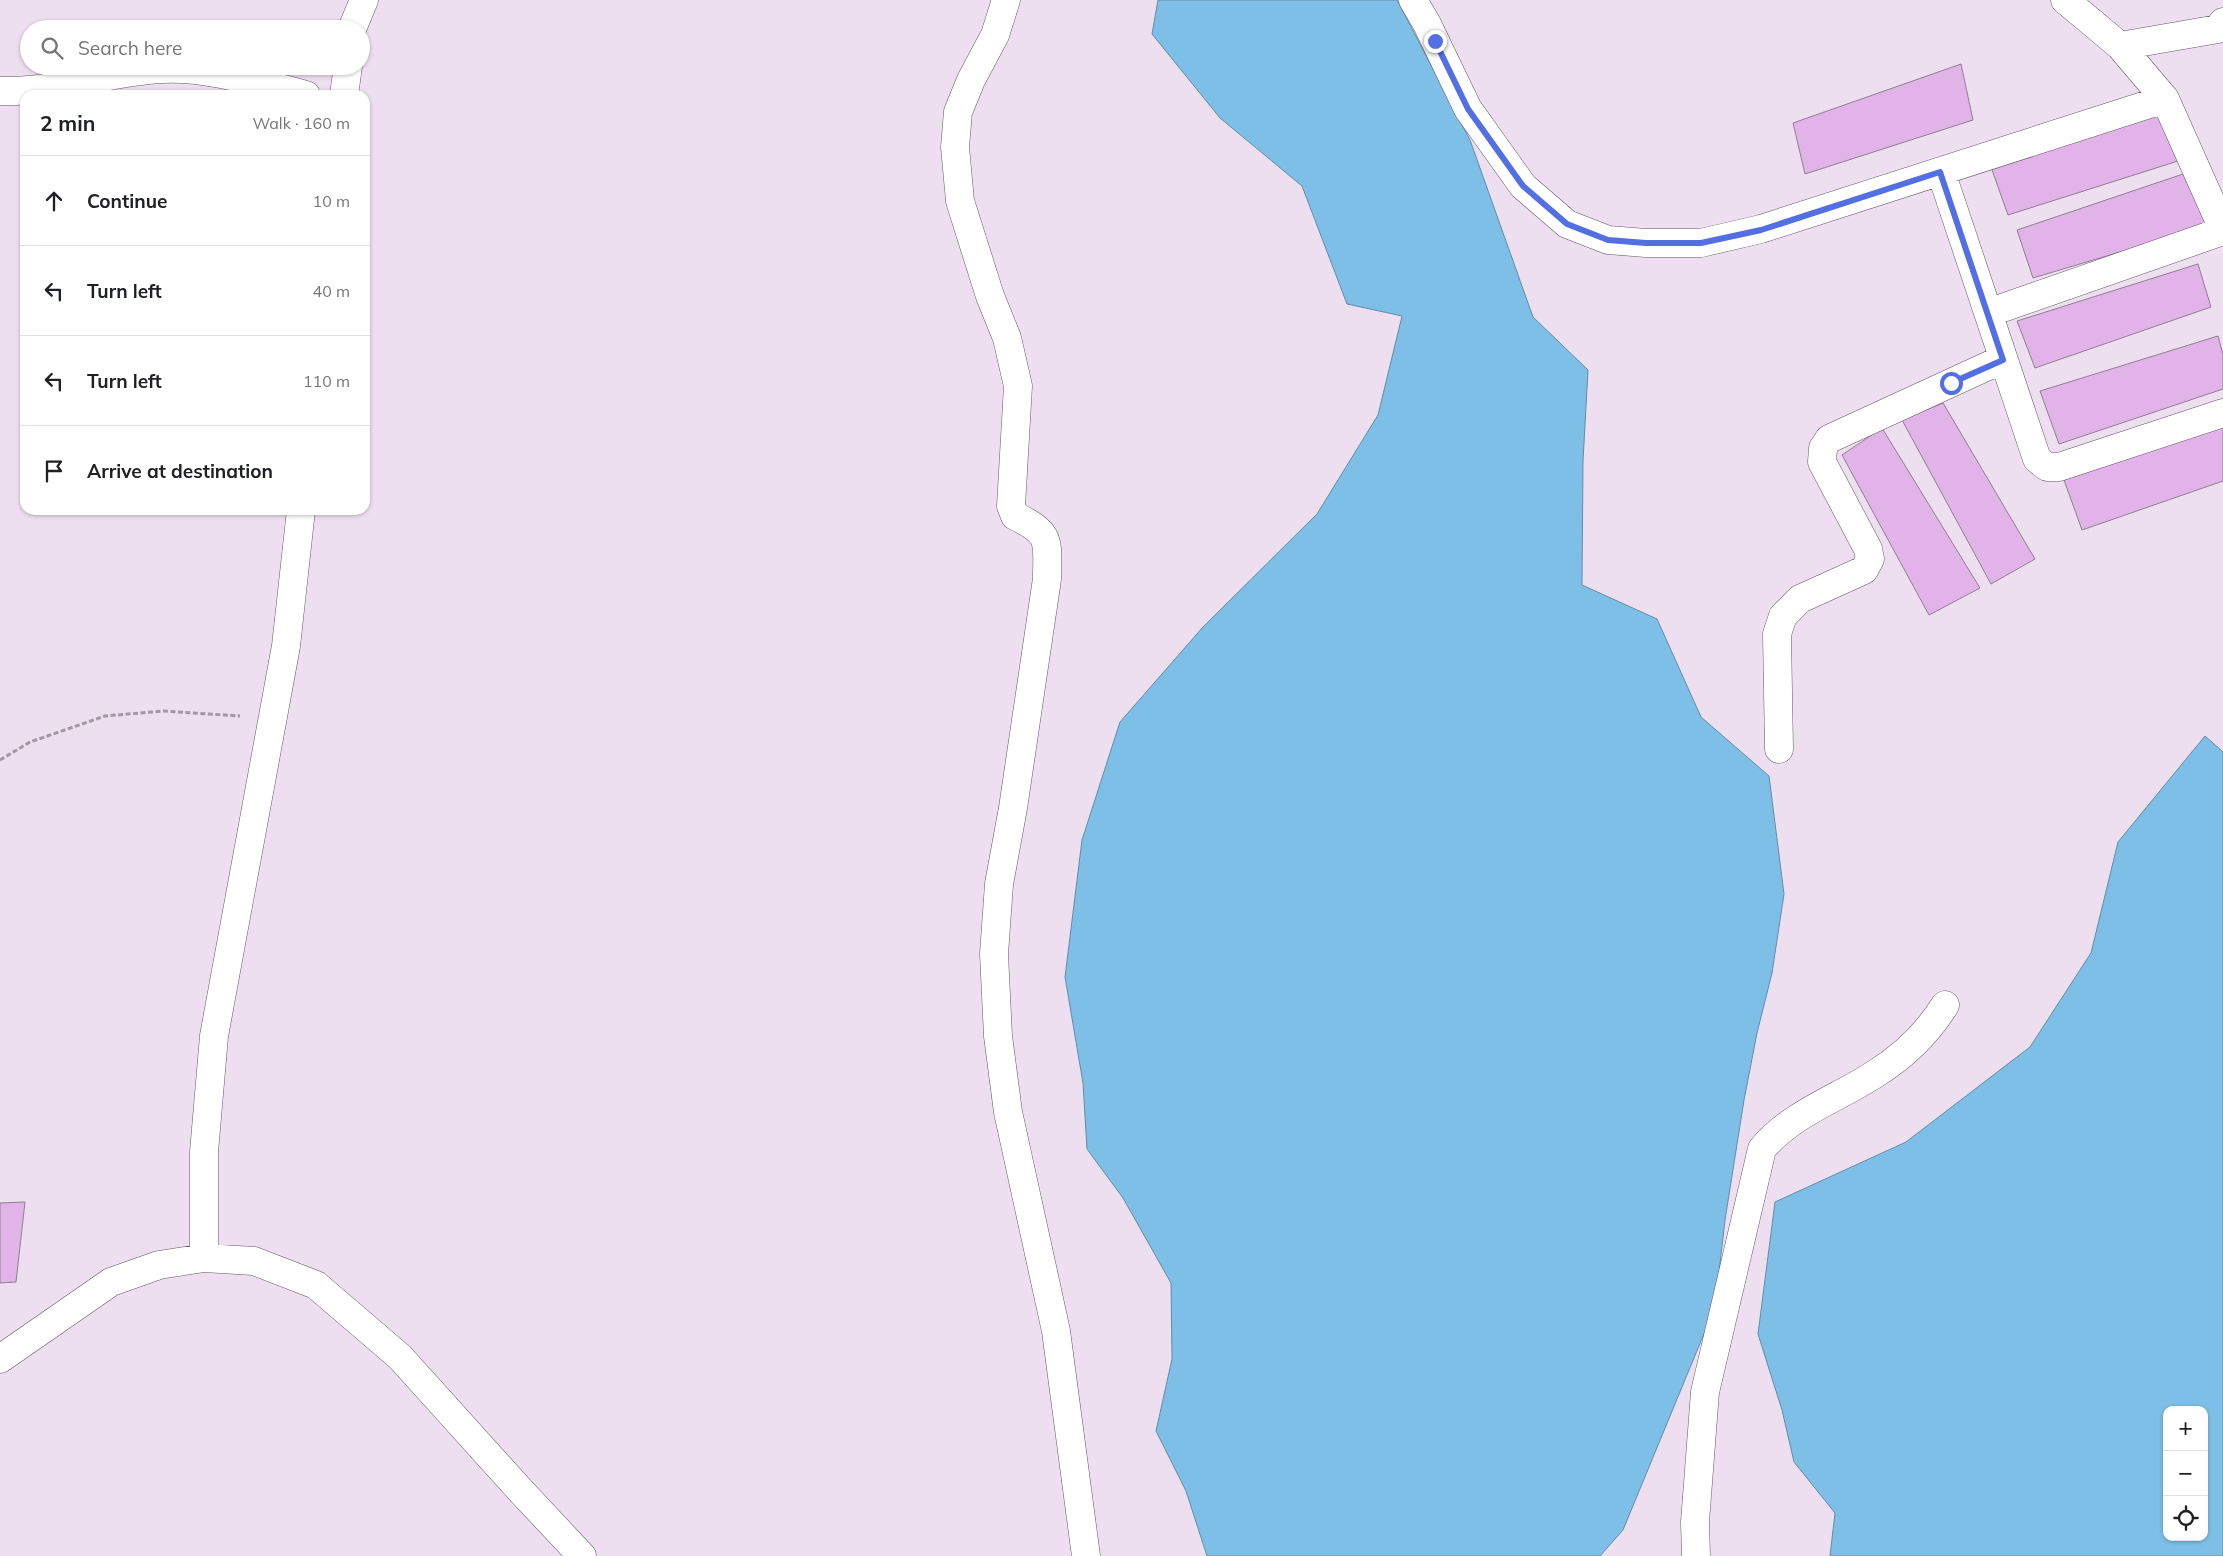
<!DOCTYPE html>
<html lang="en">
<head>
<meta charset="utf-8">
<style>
	:root { --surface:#fff; --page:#f6f6f6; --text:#202124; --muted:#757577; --line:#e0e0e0 }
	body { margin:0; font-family:Mulish,sans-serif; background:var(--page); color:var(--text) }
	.controls { position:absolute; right:15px; bottom:15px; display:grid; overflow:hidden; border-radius:10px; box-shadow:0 1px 4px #0004 }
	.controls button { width:45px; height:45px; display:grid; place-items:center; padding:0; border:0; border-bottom:1px solid var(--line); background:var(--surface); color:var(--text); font:25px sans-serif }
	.stop { position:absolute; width:15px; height:15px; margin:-11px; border:4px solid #536fe4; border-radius:50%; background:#fff }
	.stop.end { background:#536fe4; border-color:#fff; box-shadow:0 1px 5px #0008 }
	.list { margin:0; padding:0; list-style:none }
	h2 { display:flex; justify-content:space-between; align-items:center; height:65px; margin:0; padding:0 20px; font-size:21px }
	h2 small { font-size:16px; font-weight:400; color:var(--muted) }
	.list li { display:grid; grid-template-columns:32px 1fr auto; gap:15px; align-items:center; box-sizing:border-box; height:90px; padding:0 20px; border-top:1px solid var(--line) }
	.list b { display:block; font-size:19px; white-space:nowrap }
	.list em { font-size:16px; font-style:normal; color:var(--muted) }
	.icon { flex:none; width:28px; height:28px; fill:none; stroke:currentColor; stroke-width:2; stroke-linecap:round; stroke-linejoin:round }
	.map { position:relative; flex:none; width:2223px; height:1556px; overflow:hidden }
	.search { position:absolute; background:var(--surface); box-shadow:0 1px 4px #0004; left:20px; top:20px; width:350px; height:55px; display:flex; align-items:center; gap:12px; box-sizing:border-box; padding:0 18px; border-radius:28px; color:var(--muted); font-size:19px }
	.panel { position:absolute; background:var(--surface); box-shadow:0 1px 4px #0004; left:20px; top:90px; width:350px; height:425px; border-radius:15px }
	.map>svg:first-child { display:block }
	.water { fill:#7ebfe7; stroke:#618daa; fill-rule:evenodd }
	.building { fill:#e1b3e8; stroke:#8d818f }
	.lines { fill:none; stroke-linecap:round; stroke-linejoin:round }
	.minor-casing { stroke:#635865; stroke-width:29 }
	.path { stroke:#a298a4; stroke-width:3; stroke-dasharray:5 2.5; stroke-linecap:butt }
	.minor { stroke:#fff; stroke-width:28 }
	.route { stroke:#536fe4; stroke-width:6 }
</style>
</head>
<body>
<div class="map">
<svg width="2223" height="1556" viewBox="0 0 2223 1556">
	<rect width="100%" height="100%" fill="#eddfef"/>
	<path class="water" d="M1158,0h239l73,140 63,177 55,53 -5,91 -1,124 75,34 44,98 68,59 15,118 -12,79 -15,60 -13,67 -19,120 -10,87 -92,223 -23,26h-393l-21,-65 -30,-60 16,-72 -1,-76 -48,-85 -36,-49 -4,-66 -18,-106 17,-137 38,-118 83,-95 114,-113 61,-99 24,-99 -55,-12 -45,-118 -82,-68 -68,-84z
		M2205,736l18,16v804h-393l5,-43 -41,-51 -12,-52 -24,-76 17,-132 131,-60 124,-95 61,-94 27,-111zM2167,1410h37v127h-37z"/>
	<path class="building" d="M1961,64l12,56 -168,54 -12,-51z
		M2164,113l14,48 -170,54 -17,-48z
		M2189,172l21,53 -177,53 -16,-48z
		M2198,264l13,43 -176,61 -18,-47z
		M2218,336l5,19v34l-164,55 -19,-53z
		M1943,403l92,156 -44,25 -89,-164z
		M2223,426v55l-141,49 -18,-50z
		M1882,428l98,160 -51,27 -87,-160z
		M25,1202l-9,80 -16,1v-80z"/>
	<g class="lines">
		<defs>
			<path id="minor" d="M1006,0l-11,35 -24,45 -13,32 -3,35 5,54 30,95 17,42 11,48 -7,120 4,10c38,18 32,26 32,63l-34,229 -14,76 -5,70 4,82 10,76 48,219 30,225
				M1413,0l14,24 41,85 55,77 44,38 41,16 38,3h55l60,-14 404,-130
				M2065,0l55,46 45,53 58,130
				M352,29l12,-29
				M2120,46l98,-17 5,-7
				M0,91c56,2 108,-20 163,-22 48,-2 96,14 143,26
				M344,95l4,-29
				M1941,172l96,287 10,8h12l164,-54
				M1988,313l235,-82
				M1779,749l-2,-115 6,-18 17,-17 64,-29 6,-11 -2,-10 -46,-87 1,-14 6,-9 174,-80
				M204,1258v-106l10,-116 72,-390 15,-136
				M0,1359l111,-77 48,-17 45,-7 50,3 62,24 84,72 120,133 62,66
				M1696,1556l-1,-34 10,-130 57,-243c30,-36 75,-50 113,-75 29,-18 52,-40 70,-69"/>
		</defs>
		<use href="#minor" class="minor-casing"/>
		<path class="path" d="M0,760l30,-18 75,-26 59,-5 76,5"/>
		<use href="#minor" class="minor"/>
	</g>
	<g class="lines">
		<path class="route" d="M1435,41l33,68 55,77 44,38 41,16 38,3h55l60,-13 179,-58 63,188 -52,23"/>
	</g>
</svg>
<div class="controls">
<button>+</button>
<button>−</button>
<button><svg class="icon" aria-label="locate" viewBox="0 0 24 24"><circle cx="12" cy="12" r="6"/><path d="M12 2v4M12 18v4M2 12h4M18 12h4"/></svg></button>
</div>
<div class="stop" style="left:1951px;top:383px"></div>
<div class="stop end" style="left:1435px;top:41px"></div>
<div class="search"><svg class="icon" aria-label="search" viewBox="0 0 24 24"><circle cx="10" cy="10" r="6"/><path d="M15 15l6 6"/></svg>Search here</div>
<section class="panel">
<h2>2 min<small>Walk · 160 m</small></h2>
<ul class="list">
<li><svg class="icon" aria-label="ahead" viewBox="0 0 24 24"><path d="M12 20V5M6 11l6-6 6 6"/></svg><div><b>Continue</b></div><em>10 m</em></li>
<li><svg class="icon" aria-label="left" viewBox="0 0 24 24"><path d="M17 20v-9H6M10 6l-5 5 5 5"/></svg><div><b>Turn left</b></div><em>40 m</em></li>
<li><svg class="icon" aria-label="left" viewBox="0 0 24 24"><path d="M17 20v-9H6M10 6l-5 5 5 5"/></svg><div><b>Turn left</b></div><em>110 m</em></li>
<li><svg class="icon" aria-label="arrive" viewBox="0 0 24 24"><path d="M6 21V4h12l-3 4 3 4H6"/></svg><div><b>Arrive at destination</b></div></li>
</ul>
</section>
</div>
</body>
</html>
